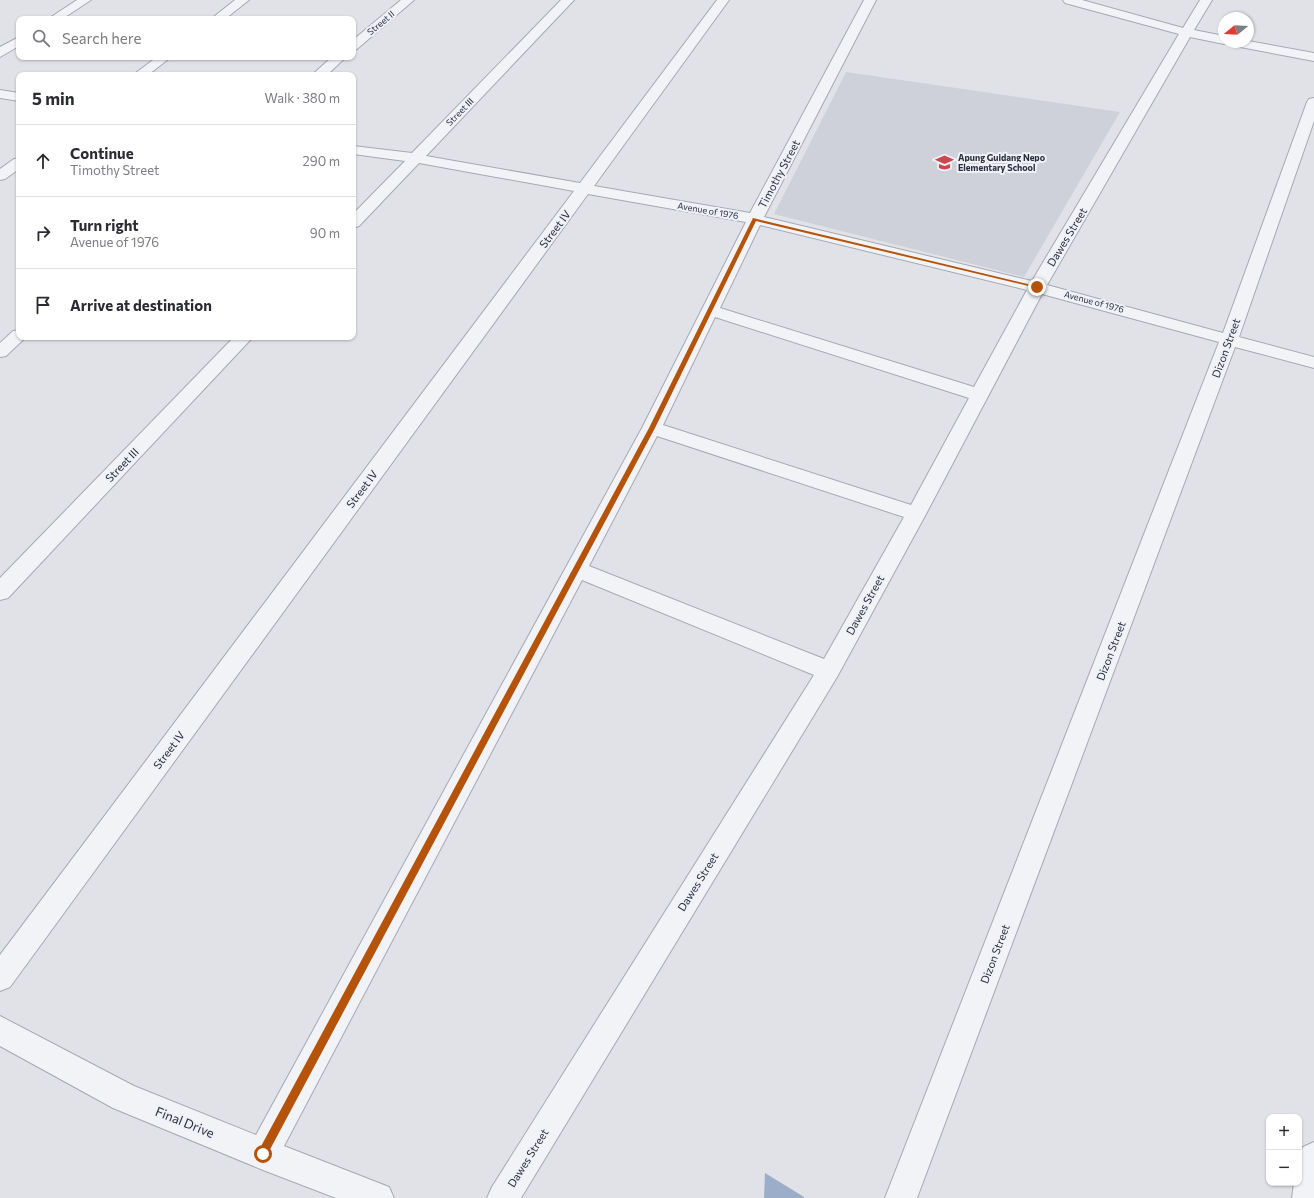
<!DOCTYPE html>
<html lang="en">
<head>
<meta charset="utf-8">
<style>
	:root { --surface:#fff; --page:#f2f2f3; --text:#2b2b33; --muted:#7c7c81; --line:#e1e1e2 }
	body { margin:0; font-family:Commissioner,sans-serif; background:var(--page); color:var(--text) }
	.controls { position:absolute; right:12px; bottom:12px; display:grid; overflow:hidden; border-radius:8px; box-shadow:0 1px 3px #0004 }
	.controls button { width:36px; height:36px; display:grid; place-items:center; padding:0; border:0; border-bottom:1px solid var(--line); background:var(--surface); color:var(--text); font:20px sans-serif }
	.compass { position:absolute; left:1218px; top:12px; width:36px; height:36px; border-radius:50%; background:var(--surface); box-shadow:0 1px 3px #0004; rotate:252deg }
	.stop { position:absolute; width:12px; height:12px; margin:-9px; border:3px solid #b45309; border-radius:50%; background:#fff }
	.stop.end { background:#b45309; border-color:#fff; box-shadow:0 1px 4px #0008 }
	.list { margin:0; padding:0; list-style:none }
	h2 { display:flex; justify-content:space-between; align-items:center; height:52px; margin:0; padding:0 16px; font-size:17px }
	h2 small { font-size:13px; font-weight:400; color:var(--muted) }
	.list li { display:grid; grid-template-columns:26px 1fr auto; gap:12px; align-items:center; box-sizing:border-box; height:72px; padding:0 16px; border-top:1px solid var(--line) }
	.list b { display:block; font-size:15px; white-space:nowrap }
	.list p { margin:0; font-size:13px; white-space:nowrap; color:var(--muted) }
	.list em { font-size:13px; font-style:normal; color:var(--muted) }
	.icon { flex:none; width:22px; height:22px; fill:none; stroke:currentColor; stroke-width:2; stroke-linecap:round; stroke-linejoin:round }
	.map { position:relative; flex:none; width:1314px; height:1198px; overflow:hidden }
	.search { position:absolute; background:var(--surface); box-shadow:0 1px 3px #0004; left:16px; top:16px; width:340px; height:44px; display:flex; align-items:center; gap:10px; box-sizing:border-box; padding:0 14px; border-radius:8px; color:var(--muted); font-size:15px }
	.panel { position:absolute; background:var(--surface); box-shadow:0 1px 3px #0004; left:16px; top:72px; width:340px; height:268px; border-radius:8px }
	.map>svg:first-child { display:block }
	.built { fill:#ced1da }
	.water { fill:#9badc8 }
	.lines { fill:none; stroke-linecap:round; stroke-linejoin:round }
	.minor-casing { stroke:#a5a9b2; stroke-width:2 }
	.minor { fill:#f2f3f7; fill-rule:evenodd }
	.route { fill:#b45309 }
	.labels { text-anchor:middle; stroke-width:4; stroke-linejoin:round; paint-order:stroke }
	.far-street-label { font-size:9px; fill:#292f3f; stroke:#eff1f6 }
	.far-poi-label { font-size:9px; font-weight:bold; fill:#292f3f; stroke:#eff1f6; text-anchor:start }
	.street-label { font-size:11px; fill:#292f3f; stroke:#eff1f6 }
	.near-street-label { font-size:13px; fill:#292f3f; stroke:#eff1f6 }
</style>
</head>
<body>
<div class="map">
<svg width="1314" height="1198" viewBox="0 0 1314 1198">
	<rect width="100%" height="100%" fill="#e0e2e8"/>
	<path class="built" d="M846,72l274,40 -96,165 -250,-63z"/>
	<path class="water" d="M765,1173l39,24v1h-40z"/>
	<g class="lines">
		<defs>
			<path id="minor" d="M77,0h14l-29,19h-14z
				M235,0h14l-24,19h-14z
				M401,0h13l-57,49 -4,1v-10z
				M561,0h13l-148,156 154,27 137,-183h12l-135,186 156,27 114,-213h12l-112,217 268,64 147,-247 -114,-31 -2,-3h19l101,28 17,-28h12l-18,30 30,6v6h24v-1l66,12v8l-79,-15 -4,-1 -2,-3 -5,2 -34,-7 -143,248 176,48 84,-231 2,-3 5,-1v23l-75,216 75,20v11l-79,-21 -318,851h-32l334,-856 -177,-48 -116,220 -89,163 -316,521h-34l5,-11 322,-512 -232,-95 -298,566 105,41 5,11h-58l-73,-28 -150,-62 -113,-62v-30l134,70 122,49 386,-707 104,-206 -158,-28 -578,793 -10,4v-36l574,-764 -155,-28 -60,63 -6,2v-14l52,-53 -52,-7v-8l59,7zM760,225l267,65 -53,97 -254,-79zM715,317l254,81 -58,107 -248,-80zM657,436l247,81 -80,142 -235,-93z
				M19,37v9l-19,11v-10z
				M157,57h14l-23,18h-15z
				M332,57h14l-19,18h-15z
				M0,90l19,3v8l-19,-3z
				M19,158v11l-14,10 -5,1v-11l14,-10z
				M19,330v7h7l-20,19 -6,1v-14l13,-12z
				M234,337h19l-245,261 -8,2v-22z
				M1314,1142v56h-22l2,-15h5v-27l4,-9z"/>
		</defs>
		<use href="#minor" class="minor-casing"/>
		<use href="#minor" class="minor"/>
	</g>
	<path class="route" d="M753,218l287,69 -3,1 -281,-67 -101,207 -389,729 -3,1 -4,-1 -1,-3 1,-4 390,-722z"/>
	<defs>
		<symbol id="school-bare" viewBox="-9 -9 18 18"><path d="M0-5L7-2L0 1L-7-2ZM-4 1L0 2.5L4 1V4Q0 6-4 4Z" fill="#cc464f" stroke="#eff1f6" stroke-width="2.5" paint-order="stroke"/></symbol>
	</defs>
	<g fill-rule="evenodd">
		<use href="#school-bare" x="932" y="150" width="25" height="25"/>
	</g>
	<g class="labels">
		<g class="far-street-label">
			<text transform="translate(381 23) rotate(-40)" y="3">Street II</text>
			<text transform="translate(460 112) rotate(-46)" y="3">Street III</text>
			<text transform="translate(708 211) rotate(10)" y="3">Avenue of 1976</text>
			<text transform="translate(1094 302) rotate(15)" y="3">Avenue of 1976</text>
		</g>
		<g class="far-poi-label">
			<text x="958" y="161">Apung Guidang Nepo<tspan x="958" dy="10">Elementary School</tspan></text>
		</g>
		<g class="street-label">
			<text transform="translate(779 174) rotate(-62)" y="4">Timothy Street</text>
			<text transform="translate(555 229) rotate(-53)" y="4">Street IV</text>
			<text transform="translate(1067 237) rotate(-59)" y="4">Dawes Street</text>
			<text transform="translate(1226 348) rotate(-70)" y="4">Dizon Street</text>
			<text transform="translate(122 465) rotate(-46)" y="4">Street III</text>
			<text transform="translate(362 489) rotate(-53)" y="4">Street IV</text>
			<text transform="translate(865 605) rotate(-61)" y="4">Dawes Street</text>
			<text transform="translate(1111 651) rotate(-69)" y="4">Dizon Street</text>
			<text transform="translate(169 750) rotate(-53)" y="4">Street IV</text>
			<text transform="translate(698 882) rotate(-58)" y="4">Dawes Street</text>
			<text transform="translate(995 954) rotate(-69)" y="4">Dizon Street</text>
			<text transform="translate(528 1158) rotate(-58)" y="4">Dawes Street</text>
		</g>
		<g class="near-street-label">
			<text transform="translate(185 1122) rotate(22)" y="5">Final Drive</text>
		</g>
	</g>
</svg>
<div class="controls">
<button>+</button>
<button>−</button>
</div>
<svg class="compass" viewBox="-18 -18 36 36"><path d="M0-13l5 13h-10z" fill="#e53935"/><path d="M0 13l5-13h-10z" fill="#7c7c81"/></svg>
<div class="stop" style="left:263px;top:1154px"></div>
<div class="stop end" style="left:1037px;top:287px"></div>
<div class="search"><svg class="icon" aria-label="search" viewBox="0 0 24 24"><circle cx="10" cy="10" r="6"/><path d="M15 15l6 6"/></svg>Search here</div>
<section class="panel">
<h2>5 min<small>Walk · 380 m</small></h2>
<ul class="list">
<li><svg class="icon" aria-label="ahead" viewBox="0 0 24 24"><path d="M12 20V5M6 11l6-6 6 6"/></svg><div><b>Continue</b><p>Timothy Street</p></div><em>290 m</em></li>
<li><svg class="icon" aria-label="right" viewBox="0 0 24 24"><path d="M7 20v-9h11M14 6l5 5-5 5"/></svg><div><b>Turn right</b><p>Avenue of 1976</p></div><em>90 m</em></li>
<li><svg class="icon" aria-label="arrive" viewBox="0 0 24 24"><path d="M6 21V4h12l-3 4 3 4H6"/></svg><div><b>Arrive at destination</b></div></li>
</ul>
</section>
</div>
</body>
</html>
